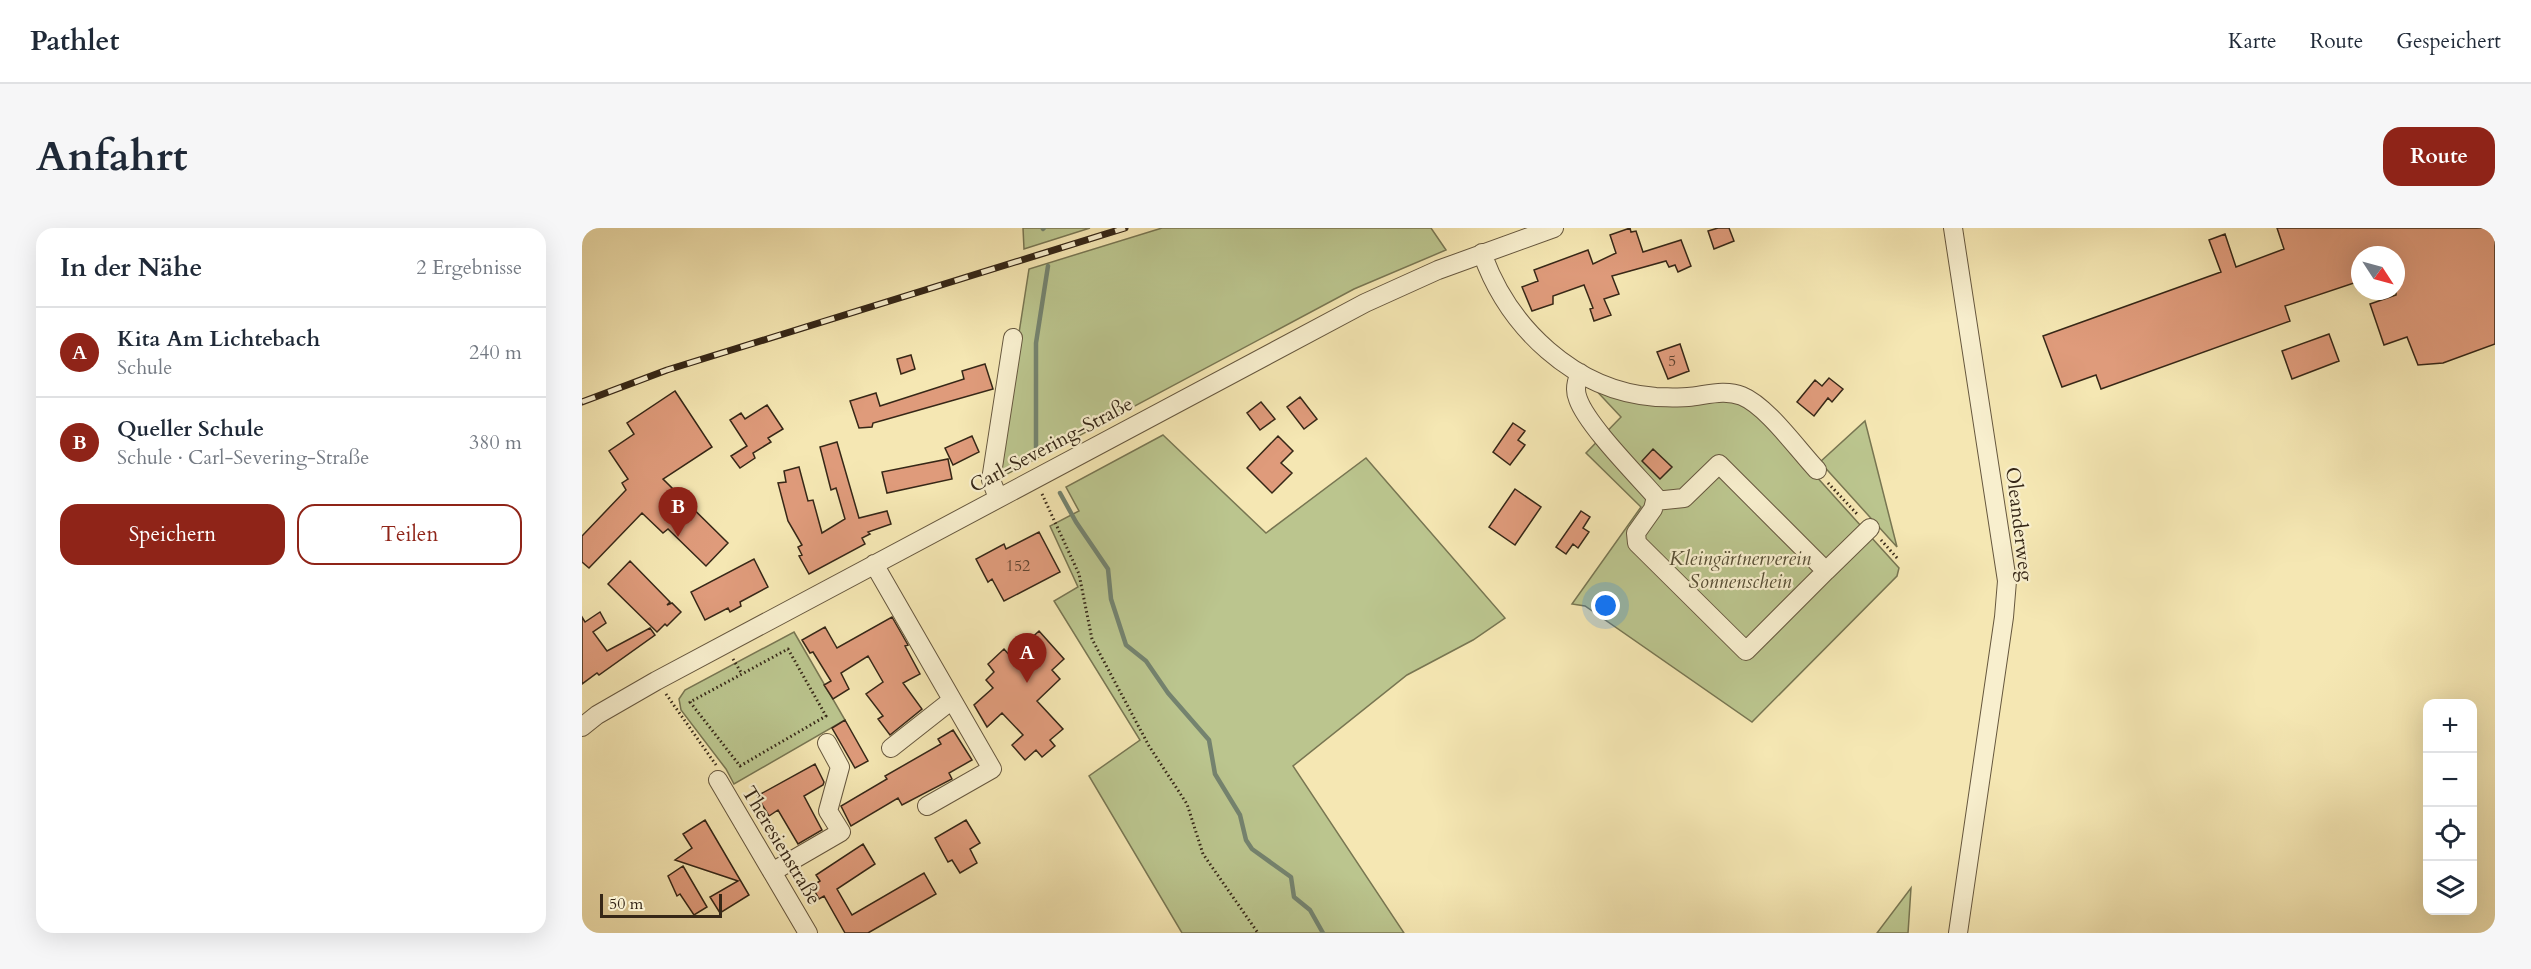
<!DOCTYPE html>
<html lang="de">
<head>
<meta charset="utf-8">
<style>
	:root { --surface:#fff; --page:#f6f6f7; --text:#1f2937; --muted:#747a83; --line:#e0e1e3; --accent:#8f2418 }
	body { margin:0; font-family:Cardo,serif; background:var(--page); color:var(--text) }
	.controls { position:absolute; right:18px; bottom:18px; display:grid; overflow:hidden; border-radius:12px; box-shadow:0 6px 24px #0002 }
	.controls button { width:54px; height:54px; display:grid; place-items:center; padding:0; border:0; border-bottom:2px solid var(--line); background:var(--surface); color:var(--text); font:30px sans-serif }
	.compass { position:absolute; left:1769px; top:18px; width:54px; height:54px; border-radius:50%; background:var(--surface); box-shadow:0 6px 24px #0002; rotate:126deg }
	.scale { position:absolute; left:18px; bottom:15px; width:122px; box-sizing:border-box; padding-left:6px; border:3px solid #362717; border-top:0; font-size:16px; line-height:21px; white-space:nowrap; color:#362717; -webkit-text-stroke:4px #f8efce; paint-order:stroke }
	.you { position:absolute; left:1024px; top:378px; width:21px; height:21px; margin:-15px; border:4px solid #fff; border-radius:50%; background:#1a73e8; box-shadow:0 0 0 9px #1a73e833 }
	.badge { display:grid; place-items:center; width:39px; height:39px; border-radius:50%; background:var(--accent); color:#fff; font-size:20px; font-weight:700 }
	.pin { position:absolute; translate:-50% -50px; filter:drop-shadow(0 2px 3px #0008) }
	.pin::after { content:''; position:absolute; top:32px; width:21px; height:18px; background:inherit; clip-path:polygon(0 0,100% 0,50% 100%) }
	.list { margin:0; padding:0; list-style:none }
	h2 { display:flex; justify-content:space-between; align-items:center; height:78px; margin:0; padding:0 24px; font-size:26px }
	h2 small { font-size:20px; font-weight:400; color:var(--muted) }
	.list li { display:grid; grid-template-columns:39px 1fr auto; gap:18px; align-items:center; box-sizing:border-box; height:90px; padding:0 24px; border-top:2px solid var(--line) }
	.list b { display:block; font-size:22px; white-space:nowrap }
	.list p { margin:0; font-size:20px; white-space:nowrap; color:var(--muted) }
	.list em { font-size:20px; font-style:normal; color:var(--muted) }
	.actions { display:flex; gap:12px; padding:18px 24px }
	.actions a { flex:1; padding:14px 0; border:2px solid var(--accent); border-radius:18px; text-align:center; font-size:21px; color:var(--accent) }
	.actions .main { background:var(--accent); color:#fff }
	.icon { flex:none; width:33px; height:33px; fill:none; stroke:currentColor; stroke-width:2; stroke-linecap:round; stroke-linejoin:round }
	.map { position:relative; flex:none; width:1913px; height:705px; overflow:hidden; border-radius:18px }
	header { display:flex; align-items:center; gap:36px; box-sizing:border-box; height:84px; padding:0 30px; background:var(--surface); border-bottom:2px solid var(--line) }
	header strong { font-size:28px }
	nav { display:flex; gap:33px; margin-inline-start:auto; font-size:21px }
	.intro { display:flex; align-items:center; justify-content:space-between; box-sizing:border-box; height:144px; padding:0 36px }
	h1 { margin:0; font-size:42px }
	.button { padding:15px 27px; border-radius:18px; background:var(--accent); color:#fff; font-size:21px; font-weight:700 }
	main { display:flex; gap:36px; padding:0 36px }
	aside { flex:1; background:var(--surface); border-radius:18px; box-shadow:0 6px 24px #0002 }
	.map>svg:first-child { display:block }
	.green { fill:#bbc58e; stroke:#787652; stroke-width:1.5 }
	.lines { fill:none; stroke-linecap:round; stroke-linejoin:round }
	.stream { stroke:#74836f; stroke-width:4.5 }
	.building { fill:#df9b7b; stroke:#362717; stroke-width:1.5 }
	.minor-casing { stroke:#66573e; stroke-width:20 }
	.path { stroke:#362717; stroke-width:3; stroke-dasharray:1.5 3; stroke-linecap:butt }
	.minor { stroke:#f8efce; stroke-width:18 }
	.rail-casing { stroke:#362717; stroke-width:7 }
	.rail { stroke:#f8efce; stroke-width:4.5; stroke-dasharray:14; stroke-linecap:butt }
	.labels { text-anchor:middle; stroke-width:4.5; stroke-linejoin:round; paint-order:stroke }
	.number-label { font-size:16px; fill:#604430 }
	.street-label { font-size:20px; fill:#362717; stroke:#f8efce }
	.park-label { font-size:20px; font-style:italic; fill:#574e35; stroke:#f8efce }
</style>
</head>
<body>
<header>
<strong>Pathlet</strong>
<nav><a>Karte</a><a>Route</a><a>Gespeichert</a></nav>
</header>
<div class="intro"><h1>Anfahrt</h1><a class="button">Route</a></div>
<main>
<aside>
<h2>In der Nähe<small>2 Ergebnisse</small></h2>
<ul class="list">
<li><span class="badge">A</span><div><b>Kita Am Lichtebach</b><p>Schule</p></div><em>240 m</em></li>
<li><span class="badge">B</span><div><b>Queller Schule</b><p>Schule · Carl-Severing-Straße</p></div><em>380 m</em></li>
</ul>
<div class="actions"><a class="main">Speichern</a><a>Teilen</a></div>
</aside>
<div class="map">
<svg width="1913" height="705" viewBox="0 0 1913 705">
	<rect width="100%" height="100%" fill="#f5e7b3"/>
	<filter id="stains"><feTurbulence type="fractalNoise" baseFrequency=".00333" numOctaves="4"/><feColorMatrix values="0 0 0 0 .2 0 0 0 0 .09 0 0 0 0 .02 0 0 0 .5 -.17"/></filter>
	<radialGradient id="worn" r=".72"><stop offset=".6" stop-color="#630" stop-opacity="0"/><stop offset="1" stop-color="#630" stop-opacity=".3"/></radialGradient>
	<path class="green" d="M441,0h67l-66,21z
		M580,0h269l15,22 -92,39 -358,191 33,-211z
		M1008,156l149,17 28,21 132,146 -2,8 -145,146 -167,-116 -13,-2 69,-97 -55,-54 35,-36z
		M1283,193l32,126 -77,-85z
		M581,207l103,98 100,-75 139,160 -32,22 -66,35 -114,91 111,167h-222l-93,-157 51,-36 -86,-139 24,-14 -28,-61 29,-15 -13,-24z
		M212,404l51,88 -111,64 -8,-15 -45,-59 -2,-11 6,-9z
		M1329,660l-3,45h-31z"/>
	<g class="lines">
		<path class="stream" d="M461,1l1,-1
			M454,224v-109l12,-77
			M478,265l16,29 32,47 3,30 15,46 20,16 22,32 41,47 6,34 25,41 6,25 6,9 39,28 3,20 16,13 13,23"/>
	</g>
	<path class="building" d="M1048,0l1,4 5,-1 7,21 38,-12 10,26 -13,6 -3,-7 -6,2 -3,-6 -54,15 7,18 -15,5 7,16 -17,6 -4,-12 3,-1 -9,-23 -31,11v8l-21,7 -10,-24 16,-6 -4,-11 54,-20 5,14 23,-11 -6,-18z
		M1136,0h11l5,13 -20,8 -6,-18z
		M1695,0h218v116l-52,19 -25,2 -11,-28 -23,8 -14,-41 26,-9v-40h-36v26l-75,25 5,15 -189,68 -5,-14 -34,12 -19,-51 178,-64 -12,-32 16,-6 11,33 48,-18z
		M1747,106l10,27 -47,18 -10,-28z
		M1098,116l9,27 -21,8 -11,-27z
		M329,127l4,14 -14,5 -4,-15z
		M403,136l8,25 -109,31 -11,3 -1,4 -13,1 -9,-27 26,-8 4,13 84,-27 -2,-8z
		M1247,150l14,11 -11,13 -4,-4 -14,18 -17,-14 18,-22 7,6z
		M93,163l37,56 -49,32 65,64 -22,23 -38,-37 -5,4 -21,-20 -53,55 -7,-6v-26l44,-46 -4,-7 6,-4 -19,-28 25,-17 -7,-11z
		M718,169l17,22 -13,10 -17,-22z
		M679,174l14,17 -15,11 -13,-17z
		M185,177l16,24 -15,9 3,4 -18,11 2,5 -15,10 -9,-12 16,-10 -17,-26 11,-7 4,6z
		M931,195l12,8 -7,9 7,5 -15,20 -17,-13z
		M390,208l7,16 -26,13 -8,-17z
		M696,208l15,15 -12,12 11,10 -20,20 -25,-25z
		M255,214l22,76 28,-7 4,13 -23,8 2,2 -8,4 3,6 -56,30 -10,-18 3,-1 -4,-8 4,-2 -14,-24 -10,-38 8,-1 -2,-11 15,-4 9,34 5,-1 9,33 23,-14 -9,-31 -5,2 -11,-43z
		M1071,221l19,18 -12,12 -18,-18z
		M366,231l4,20 -65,14 -5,-21z
		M933,261l26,18 -26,38 -26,-18z
		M999,283l9,6 -7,11 6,4 -11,16 -5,-4 -7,10 -10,-7z
		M457,304l21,40 -56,29 -12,-22 -4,3 -12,-23 28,-15 2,5z
		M172,331l14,28 -28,15 1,4 -11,6 -2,-4 -23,12 -14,-28z
		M48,333l40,41 -3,3 5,-2 9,9 -14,14 -2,-2 -8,8 -49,-48z
		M18,384l6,11 -13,9 14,19 43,-23 5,7 -56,40 -2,-2 -15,11v-67l3,5z
		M310,389l16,28 -3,1 15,28 -17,9 19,26 -32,26 -12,-16 5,-3 -17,-22 17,-12 -15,-26 -27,17 8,16 -16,10 -9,-14 7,-4 -18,-29 -3,1 -8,-13 23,-13 12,21z
		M457,403l25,28 -12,11 8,9 -23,22 26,28 -13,11 5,6 -13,11 -6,-7 -11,10 -13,-15 11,-10 -21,-22 -15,14 -13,-22 19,-17 -7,-8 8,-8 -6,-8 16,-15 7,8z
		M263,492l23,41 -13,7 -23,-40z
		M371,502l19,30 -23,13 3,6 -50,26 -4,-7 -47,28 -10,-20 46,-27 -2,-3 56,-32 -3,-5z
		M233,536l9,18 -1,3 -19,11 18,34 -24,14 -20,-34 -9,6 -12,-20z
		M123,592l44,75 -29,18 -10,-16 28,-16 -63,-21 17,-12 -9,-14z
		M384,592l14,23 -10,6 7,14 -17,10 -8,-13 -4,2 -13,-24z
		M281,616l12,20 -38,25 15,26 72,-42 12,21 -68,39h-23l-21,-37 -5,3 -7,-13 8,-5 -4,-6z
		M101,638l24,41 -13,8 -14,-21 -3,2 -9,-20z"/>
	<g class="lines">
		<defs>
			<path id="minor" d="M1371,0l54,353 -3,36 -46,316
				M900,25c26,74 92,138 174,144 11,0 22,1 32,0 19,-2 37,-8 54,-1 25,10 56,54 75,74
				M998,145c-4,9 -6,17 -2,26 9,26 58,75 78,98l-3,12 -17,24 1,10 109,108 80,-80 -107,-107 -35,34 -29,3
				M416,270l-7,-18 22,-142
				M292,336l118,205 -65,37
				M1244,343l44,-43
				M0,499l15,-12 59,-34 709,-378 73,-33 116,-42
				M309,520l61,-48
				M136,552l90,153
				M190,644l69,-40 -13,-21 12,-44 -13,-24"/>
		</defs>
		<use href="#minor" class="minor-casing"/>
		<path class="path" d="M1246,255l30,32
			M460,266l37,80 13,65 57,107 38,58 16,50 55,79
			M1299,312l17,19
			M151,431l9,15 -52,28 50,64 86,-50 -38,-67 -46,25
			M84,466l50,71"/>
		<use href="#minor" class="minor"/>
		<defs>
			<path id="rail" d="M0,174l85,-32 458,-142"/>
		</defs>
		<use href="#rail" class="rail-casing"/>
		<use href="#rail" class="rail"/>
	</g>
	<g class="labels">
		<g class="number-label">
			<text x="1090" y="138">5</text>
			<text x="436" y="343">152</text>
		</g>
		<g class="street-label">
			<text transform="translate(469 216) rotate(-28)" y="7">Carl-Severing-Straße</text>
			<text transform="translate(1438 296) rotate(83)" y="7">Oleanderweg</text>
			<text transform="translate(200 617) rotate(59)" y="7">Theresienstraße</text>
		</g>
		<g class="park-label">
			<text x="1158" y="337">Kleingärtnerverein<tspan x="1158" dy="23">Sonnenschein</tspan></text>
		</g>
	</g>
	<rect width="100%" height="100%" filter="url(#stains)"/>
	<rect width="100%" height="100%" fill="url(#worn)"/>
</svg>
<div class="controls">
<button>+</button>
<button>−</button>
<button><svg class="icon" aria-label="locate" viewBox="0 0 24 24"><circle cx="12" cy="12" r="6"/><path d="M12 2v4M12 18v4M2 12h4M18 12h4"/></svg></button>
<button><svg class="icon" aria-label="layers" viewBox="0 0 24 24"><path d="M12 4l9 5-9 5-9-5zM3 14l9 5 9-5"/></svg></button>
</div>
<svg class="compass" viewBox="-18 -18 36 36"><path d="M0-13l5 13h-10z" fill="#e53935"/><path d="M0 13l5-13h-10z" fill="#747a83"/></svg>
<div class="scale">50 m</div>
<div class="you"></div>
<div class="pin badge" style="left:445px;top:455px">A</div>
<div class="pin badge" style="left:96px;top:309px">B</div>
</div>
</main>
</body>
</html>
